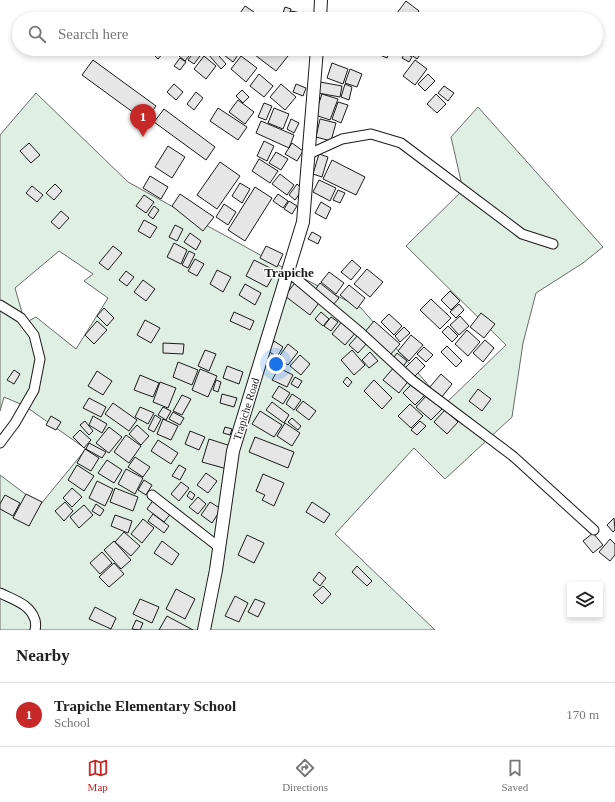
<!DOCTYPE html>
<html lang="en">
<head>
<meta charset="utf-8">
<style>
	:root { --surface:#fff; --page:#f2f2f2; --text:#222; --muted:#767676; --line:#e0e0e0; --accent:#c62828 }
	body { margin:0; font-family:"Times New Roman",serif; background:var(--page); color:var(--text) }
	.controls { position:absolute; right:12px; bottom:12px; display:grid; overflow:hidden; border-radius:0px; box-shadow:0 2px 6px #0003 }
	.controls button { width:36px; height:36px; display:grid; place-items:center; padding:0; border:0; border-bottom:1px solid var(--line); background:var(--surface); color:var(--text); font:20px sans-serif }
	.you { position:absolute; left:276px; top:364px; width:14px; height:14px; margin:-10px; border:3px solid #fff; border-radius:50%; background:#1a73e8; box-shadow:0 0 0 6px #1a73e833 }
	.badge { display:grid; place-items:center; width:26px; height:26px; border-radius:50%; background:var(--accent); color:#fff; font-size:13px; font-weight:700 }
	.pin { position:absolute; translate:-50% -33px; filter:drop-shadow(0 1px 2px #0008) }
	.pin::after { content:''; position:absolute; top:21px; width:14px; height:12px; background:inherit; clip-path:polygon(0 0,100% 0,50% 100%) }
	.list { margin:0; padding:0; list-style:none }
	h2 { display:flex; justify-content:space-between; align-items:center; height:52px; margin:0; padding:0 16px; font-size:17px }
	h2 small { font-size:13px; font-weight:400; color:var(--muted) }
	.list li { display:grid; grid-template-columns:26px 1fr auto; gap:12px; align-items:center; box-sizing:border-box; height:64px; padding:0 16px; border-top:1px solid var(--line) }
	.list b { display:block; font-size:15px; white-space:nowrap }
	.list p { margin:0; font-size:13px; white-space:nowrap; color:var(--muted) }
	.list em { font-size:13px; font-style:normal; color:var(--muted) }
	.icon { flex:none; width:22px; height:22px; fill:none; stroke:currentColor; stroke-width:2; stroke-linecap:round; stroke-linejoin:round }
	.map { position:relative; flex:none; width:615px; height:630px; overflow:hidden }
	.search { position:absolute; background:var(--surface); box-shadow:0 2px 6px #0003; left:12px; right:12px; top:12px; height:44px; display:flex; align-items:center; gap:10px; box-sizing:border-box; padding:0 14px; border-radius:22px; color:var(--muted); font-size:15px }
	.sheet { height:116px; background:var(--surface) }
	nav { display:flex; justify-content:space-around; align-items:center; box-sizing:border-box; height:56px; border-top:1px solid var(--line); background:var(--surface); font-size:11px; color:var(--muted) }
	nav a { display:grid; justify-items:center; gap:2px }
	nav .on { color:var(--accent) }
	.map>svg:first-child { display:block }
	.green { fill:#e0efe3; stroke:#6a6a6a; fill-rule:evenodd }
	.building { fill:#e6e6e6; stroke:#1a1a1a }
	.lines { fill:none; stroke-linecap:round; stroke-linejoin:round }
	.minor-casing { stroke:#1a1a1a; stroke-width:11 }
	.tertiary-casing { stroke:#1a1a1a; stroke-width:14 }
	.minor { stroke:#fff; stroke-width:9 }
	.tertiary { stroke:#fff; stroke-width:12 }
	.labels { text-anchor:middle; stroke-width:3; stroke-linejoin:round; paint-order:stroke }
	.street-label { font-size:11px; fill:#1a1a1a; stroke:#fff }
	.quarter-label { font-size:13px; font-weight:bold; fill:#1a1a1a; stroke:#fff }
</style>
</head>
<body>
<div class="map">
<svg width="615" height="630" viewBox="0 0 615 630">
	<rect width="100%" height="100%" fill="#fff"/>
	<path class="green" d="M36,93l92,89 163,90 70,36 84,96 61,-59 -100,-99 57,-56 -12,-53 27,-30 125,140 -20,16 -47,30 -13,50 -11,74 -67,62 -31,-31 -79,86 100,96h-435v-155l40,30 46,-56 -61,-43 -21,-9 -4,14v-276zM59,251l34,23 -9,7 24,17 -32,51 -40,-32 -11,6 -10,-35z"/>
	<path class="building" d="M406,1l13,10 -6,8h-8l-8,-6z
		M245,6l9,6 -5,7h-13z
		M285,7l6,2 -4,10h-6z
		M291,11l15,3 -2,5h-14z
		M152,49h13l1,1 -8,9 -8,-8z
		M184,49h5l3,3 -7,9 -6,-5z
		M213,49l13,15 -5,5 -13,-15z
		M216,49h14l8,6 -5,7z
		M254,49h25l9,7 -12,15 -25,-19z
		M374,49h17l-4,9 -14,-6z
		M403,49h18l2,2 -6,8z
		M194,52l6,4 -6,8 -6,-4z
		M405,53l7,4 -3,5 -7,-4z
		M204,56l12,10 -10,13 -12,-10z
		M241,56l16,12 -11,14 -15,-13z
		M180,58l6,4 -6,8 -6,-4z
		M93,60l63,46 -11,15 -63,-46z
		M415,60l12,9 -12,16 -12,-9z
		M332,63l16,6 -5,15 -16,-6z
		M350,69l12,5 -5,13 -12,-4z
		M259,74l14,12 -9,11 -14,-11z
		M428,74l7,7 -10,10 -7,-7z
		M320,82l22,4 -2,11 -22,-4z
		M174,84l9,8 -7,8 -9,-8z
		M281,84l15,13 -11,13 -15,-13z
		M296,84l10,4 -3,8 -10,-4z
		M345,84l7,3 -3,13 -8,-3z
		M444,86l10,7 -6,8 -10,-8z
		M242,90l7,7 -6,6 -7,-7z
		M196,92l7,6 -9,12 -7,-6z
		M322,94l16,5 -8,21 -15,-5z
		M436,94l10,10 -9,9 -10,-9z
		M238,100l16,12 -9,12 -16,-12z
		M338,102l10,3 -7,18 -9,-4z
		M264,103l8,3 -6,14 -8,-3z
		M218,108l29,19 -9,13 -28,-19z
		M274,108l15,6 -6,15 -15,-6z
		M164,109l51,38 -9,13 -52,-38z
		M291,119l8,4 -5,10 -7,-4z
		M320,119l16,4 -5,18 -15,-4z
		M261,121l33,14 -5,13 -33,-15z
		M264,141l10,5 -7,15 -10,-5z
		M29,143l11,12 -9,8 -11,-12z
		M292,143l11,8 -6,10 -12,-7z
		M168,146l17,11 -13,21 -17,-11z
		M276,152l12,7 -7,11 -12,-7z
		M319,154l9,3 -6,20 -9,-3z
		M259,159l19,12 -8,12 -18,-12z
		M332,160l33,17 -9,18 -33,-16z
		M220,162l20,14 -23,33 -20,-14z
		M280,174l14,11 -7,10 -15,-11z
		M150,176l18,11 -7,12 -18,-11z
		M319,180l17,8 -6,13 -17,-9z
		M240,183l10,6 -8,14 -10,-7z
		M55,184l7,7 -8,9 -8,-7z
		M297,184l6,5 -8,11 -6,-5z
		M32,186l11,9 -6,7 -11,-9z
		M255,187l17,11 -27,43 -17,-11z
		M338,190l7,3 -5,10 -7,-3z
		M180,194l34,23 -11,14 -31,-25z
		M278,194l10,7 -5,7 -10,-7z
		M144,195l10,7 -8,11 -10,-7z
		M289,201l8,5 -5,8 -8,-5z
		M321,202l10,6 -5,11 -11,-6z
		M224,204l12,8 -8,13 -12,-8z
		M154,206l5,4 -6,9 -5,-4z
		M61,211l8,7 -10,11 -8,-7z
		M144,220l13,7 -7,11 -12,-7z
		M175,225l8,4 -6,12 -8,-4z
		M312,232l9,5 -3,7 -10,-5z
		M190,233l11,8 -5,9 -12,-8z
		M174,243l13,7 -6,14 -14,-7z
		M113,246l9,7 -14,17 -9,-7z
		M266,246l17,8 -6,13 -17,-9z
		M189,251l6,3 -7,14 -6,-3z
		M195,259l9,5 -7,12 -9,-5z
		M254,260l22,11 -9,16 -21,-11z
		M352,260l9,8 -10,12 -10,-8z
		M367,269l16,13 -13,15 -16,-13z
		M217,270l14,7 -8,15 -13,-8z
		M126,271l8,6 -7,9 -8,-6z
		M329,272l15,11 -8,11 -15,-12z
		M143,280l12,9 -9,12 -12,-9z
		M297,280l24,20 -11,15 -25,-19z
		M320,283l19,15 -6,7 -19,-14z
		M245,284l16,9 -6,12 -16,-10z
		M349,285l16,13 -8,11 -17,-14z
		M450,291l10,10 -9,9 -10,-10z
		M431,299l20,19 -11,11 -20,-19z
		M459,304l5,6 -8,8 -6,-6z
		M104,308l10,10 -7,8 -10,-10z
		M234,312l20,9 -4,9 -20,-9z
		M321,312l8,7 -6,7 -8,-7z
		M481,313l14,11 -11,14 -14,-11z
		M389,314l13,12 -8,9 -13,-13z
		M460,316l9,10 -10,9 -9,-10z
		M331,317l7,5 -7,9 -7,-5z
		M344,319l13,12 -12,14 -13,-11z
		M145,320l15,8 -9,15 -14,-8z
		M97,321l10,9 -13,14 -9,-9z
		M374,321l26,23 -11,12 -25,-23z
		M448,326l10,10 -6,6 -10,-10z
		M404,327l6,6 -10,9 -5,-6z
		M467,330l13,12 -12,14 -13,-12z
		M359,334l9,8 -10,11 -9,-8z
		M411,335l12,10 -14,16 -11,-10z
		M485,340l9,8 -11,14 -10,-9z
		M274,341l9,6 -6,10 -9,-6z
		M163,343l21,1 -1,10 -20,-1z
		M288,344l10,8 -10,13 -10,-7z
		M447,346l15,15 -6,6 -15,-15z
		M424,347l9,8 -7,7 -9,-8z
		M205,350l11,4 -7,17 -11,-5z
		M352,350l13,15 -11,10 -13,-15z
		M370,352l8,9 -9,7 -7,-8z
		M397,353l10,8 -5,7 -10,-8z
		M300,355l10,9 -9,11 -11,-9z
		M416,357l9,9 -13,13 -9,-9z
		M178,362l20,8 -6,15 -19,-8z
		M227,366l16,6 -4,12 -16,-6z
		M395,366l15,13 -11,14 -16,-13z
		M279,368l14,7 -6,12 -15,-7z
		M200,369l17,7 -9,21 -16,-7z
		M14,370l6,4 -6,10 -7,-4z
		M97,371l15,10 -9,14 -15,-9z
		M441,374l11,10 -11,14 -12,-10z
		M140,375l19,8 -6,14 -19,-7z
		M295,377l7,4 -4,7 -7,-4z
		M347,377l5,5 -4,5 -5,-5z
		M216,380l5,2 -3,10 -5,-2z
		M374,380l18,18 -10,11 -18,-18z
		M160,382l16,6 -8,20 -15,-6z
		M414,382l12,12 -11,11 -12,-12z
		M279,386l11,7 -7,11 -11,-7z
		M478,389l13,10 -9,12 -13,-10z
		M222,394l15,4 -3,9 -14,-4z
		M292,394l9,6 -7,10 -8,-6z
		M182,395l9,4 -9,16 -9,-4z
		M427,395l15,14 -11,11 -15,-13z
		M89,398l17,9 -5,10 -18,-9z
		M303,401l13,10 -7,9 -13,-10z
		M272,402l17,13 -5,8 -18,-13z
		M113,403l24,17 -8,11 -24,-17z
		M410,404l13,12 -12,12 -13,-12z
		M140,407l14,6 -6,11 -13,-7z
		M163,407l8,4 -5,9 -8,-5z
		M445,410l13,12 -11,12 -13,-12z
		M260,411l22,14 -8,12 -22,-13z
		M173,412l11,6 -4,7 -11,-6z
		M155,415l6,4 -7,13 -6,-3z
		M51,416l10,6 -5,8 -10,-5z
		M93,416l14,8 -5,9 -13,-8z
		M292,418l9,8 -3,4 -10,-8z
		M163,419l15,7 -7,14 -14,-6z
		M85,421l8,10 -4,4 -9,-10z
		M420,421l6,5 -9,9 -6,-5z
		M285,423l15,10 -8,13 -15,-10z
		M137,425l12,11 -8,9 -12,-11z
		M109,427l13,10 -13,16 -13,-10z
		M225,427l7,2 -2,6 -7,-2z
		M80,430l11,10 -7,8 -11,-11z
		M190,431l15,6 -6,13 -14,-6z
		M126,435l15,11 -12,17 -15,-11z
		M255,437l39,15 -6,16 -39,-16z
		M209,439l25,8 -7,22 -25,-7z
		M158,440l20,13 -7,11 -20,-13z
		M89,443l17,9 -4,6 -16,-9z
		M85,449l14,9 -8,13 -14,-8z
		M135,457l15,10 -7,10 -15,-10z
		M107,460l15,10 -8,13 -16,-10z
		M77,465l17,11 -10,15 -16,-11z
		M179,465l7,4 -6,11 -8,-4z
		M126,469l17,9 -8,16 -17,-10z
		M206,473l11,8 -9,12 -11,-8z
		M263,474l21,9 -10,23 -12,-6 3,-5 -9,-4z
		M144,480l8,5 -6,10 -8,-5z
		M97,481l16,8 -8,17 -16,-8z
		M181,482l8,6 -10,13 -8,-7z
		M72,488l10,9 -10,10 -9,-9z
		M115,488l23,9 -5,14 -23,-9z
		M190,491l5,4 -3,5 -5,-4z
		M26,494l16,8 -13,24 -16,-8z
		M5,495l15,8 -7,13 -13,-7v-5z
		M198,497l8,7 -8,10 -9,-7z
		M154,499l18,13 -8,10 -17,-13z
		M65,502l8,9 -9,10 -9,-10z
		M210,502l11,7 -9,14 -11,-8z
		M312,502l18,12 -6,9 -18,-11z
		M96,504l8,6 -4,6 -8,-5z
		M84,505l9,10 -14,13 -9,-11z
		M153,514l16,12 -5,7 -16,-12z
		M115,515l17,6 -4,12 -17,-7z
		M614,518l1,12 -2,2 -6,-7z
		M143,519l11,9 -12,15 -11,-9z
		M124,532l16,14 -9,10 -16,-14z
		M593,533l10,12 -10,8 -10,-12z
		M247,535l17,8 -10,20 -16,-8z
		M610,539l5,5v11l-5,6 -11,-9z
		M114,541l17,19 -10,9 -17,-19z
		M162,541l17,13 -7,11 -18,-12z
		M102,552l10,11 -12,11 -10,-11z
		M114,563l10,11 -15,13 -10,-10z
		M357,566l15,15 -5,5 -15,-14z
		M319,572l7,6 -6,8 -7,-6z
		M323,586l8,8 -9,10 -9,-9z
		M176,589l19,10 -10,20 -19,-10z
		M235,596l13,7 -9,19 -14,-6z
		M140,599l19,8 -7,16 -19,-9z
		M255,599l10,4 -7,14 -10,-5z
		M95,607l21,11 -5,11 -22,-10z
		M167,616l26,14h-34z
		M136,620l7,3 -3,7 -8,-1z"/>
	<g class="lines">
		<defs>
			<path id="minor" d="M309,154l33,-15 29,-5 30,9 121,91 31,10
				M287,271l74,62 51,47 102,77 80,73
				M0,443l15,-20 19,-33 6,-31 -6,-24 -13,-17 -21,-13
				M152,495l68,53
				M0,593c14,7 30,11 35,27 1,4 1,6 0,10"/>
			<path id="tertiary" d="M320,19l1,-19
				M204,630l12,-60 17,-119 70,-229 14,-173"/>
		</defs>
		<use href="#minor" class="minor-casing"/>
		<use href="#tertiary" class="tertiary-casing"/>
		<use href="#minor" class="minor"/>
		<use href="#tertiary" class="tertiary"/>
	</g>
	<g class="labels">
		<g class="street-label">
			<text transform="translate(246 409) rotate(-73)" y="4">Trapiche Road</text>
		</g>
		<g class="quarter-label">
			<text x="289" y="277">Trapiche</text>
		</g>
	</g>
</svg>
<div class="controls">
<button><svg class="icon" aria-label="layers" viewBox="0 0 24 24"><path d="M12 4l9 5-9 5-9-5zM3 14l9 5 9-5"/></svg></button>
</div>
<div class="you"></div>
<div class="pin badge" style="left:143px;top:137px">1</div>
<div class="search"><svg class="icon" aria-label="search" viewBox="0 0 24 24"><circle cx="10" cy="10" r="6"/><path d="M15 15l6 6"/></svg>Search here</div>
</div>
<section class="sheet">
<h2>Nearby<small></small></h2>
<ul class="list">
<li><span class="badge">1</span><div><b>Trapiche Elementary School</b><p>School</p></div><em>170 m</em></li>
</ul>
</section>
<nav>
<a class="on"><svg class="icon" aria-label="map" viewBox="0 0 24 24"><path d="M3 6l6-2 6 2 6-2v14l-6 2-6-2-6 2zM9 4v14M15 6v14"/></svg>Map</a>
<a><svg class="icon" aria-label="directions" viewBox="0 0 24 24"><path d="M12 3l9 9-9 9-9-9zM9 14v-3h6M13 9l2 2-2 2"/></svg>Directions</a>
<a><svg class="icon" aria-label="saved" viewBox="0 0 24 24"><path d="M7 4h10v16l-5-4-5 4z"/></svg>Saved</a>
</nav>
</body>
</html>
